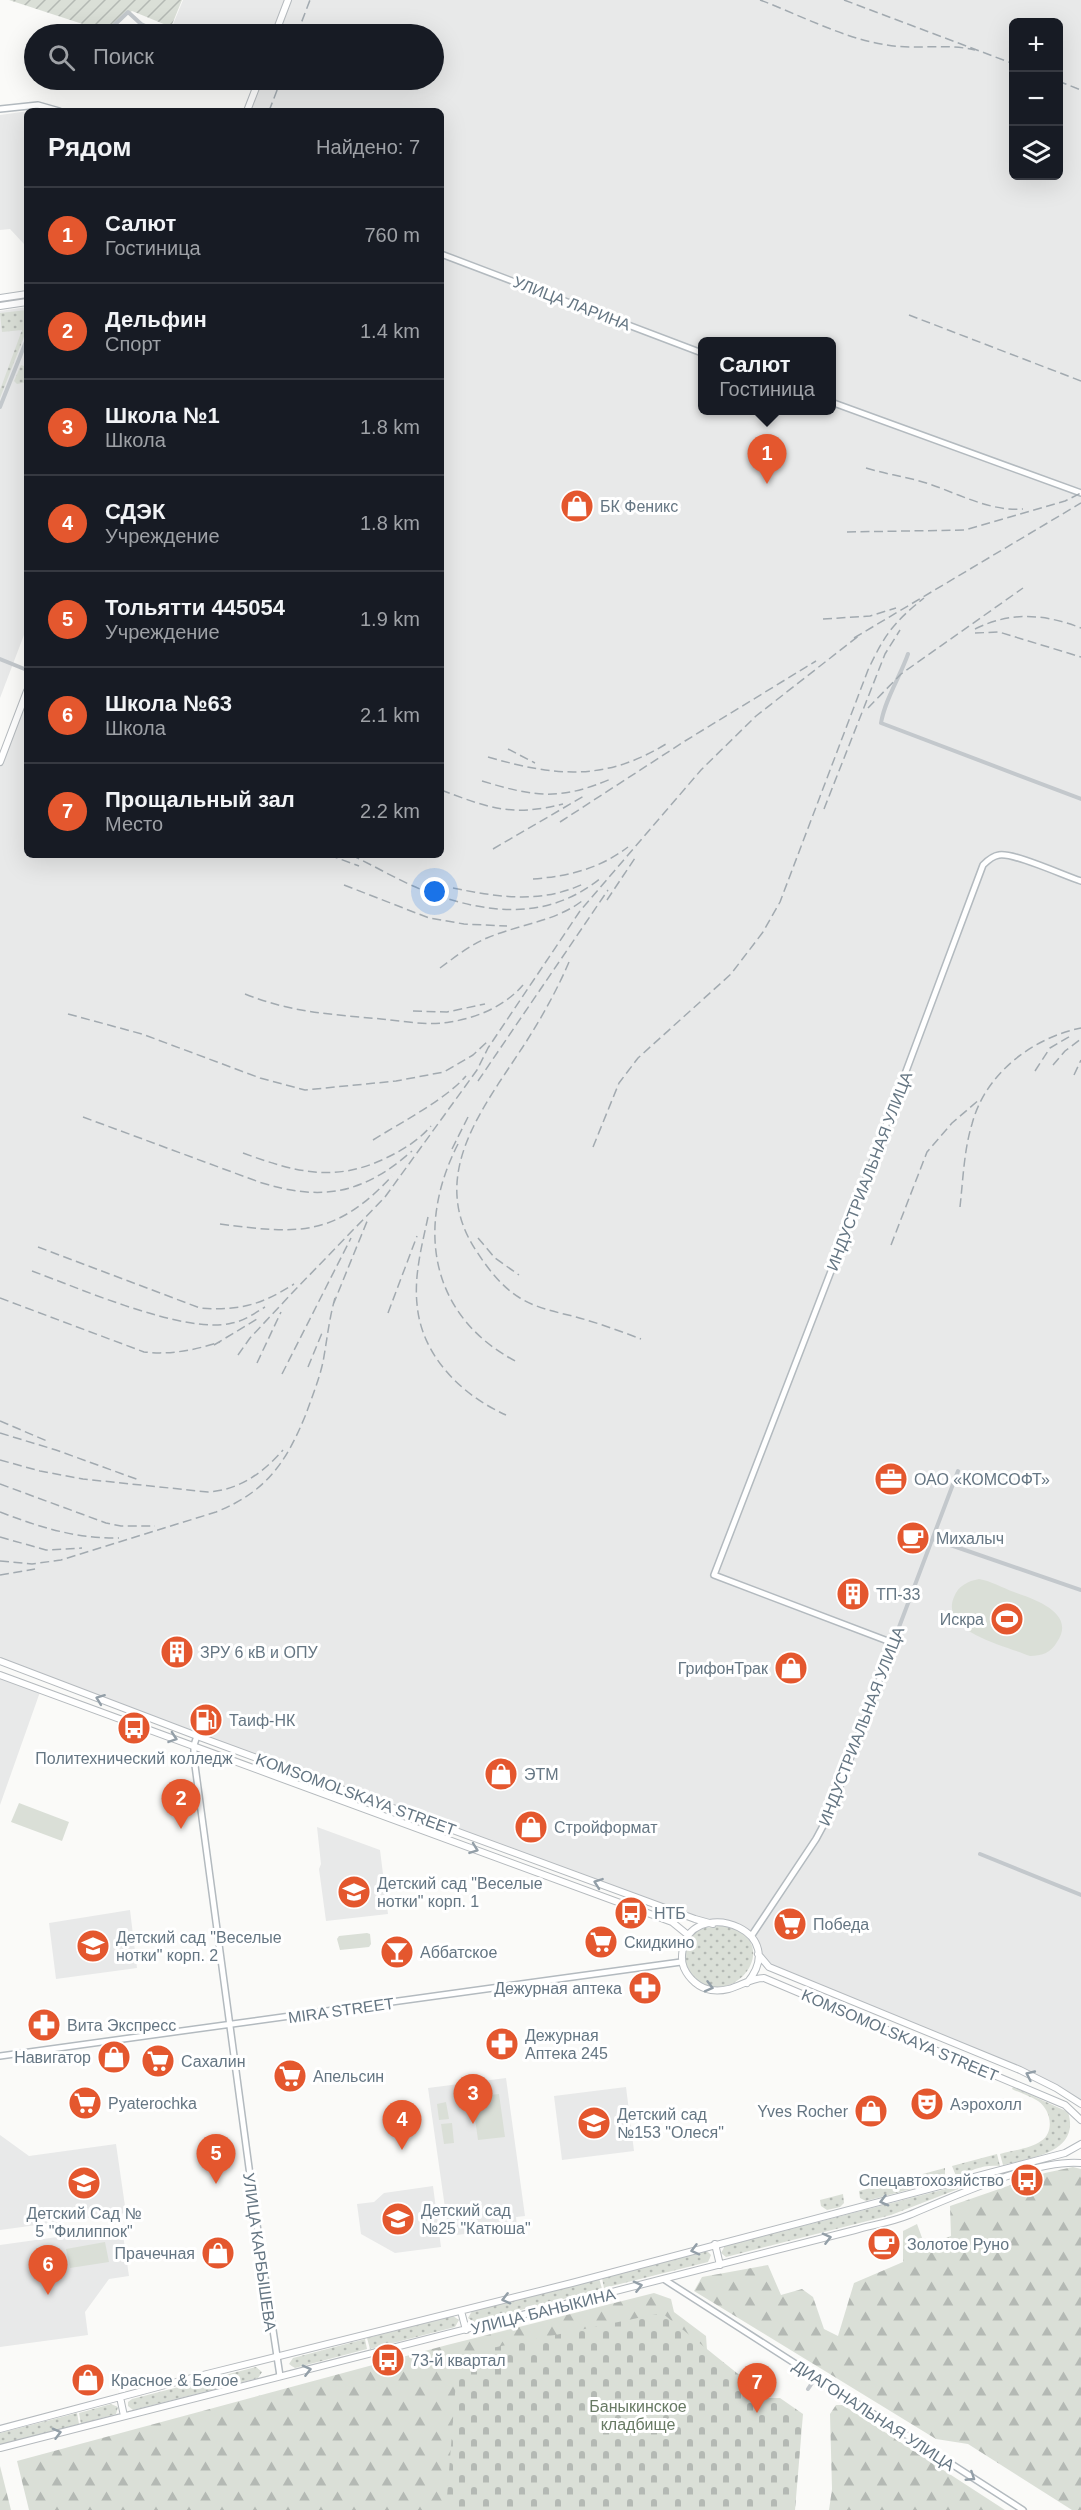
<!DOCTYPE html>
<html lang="ru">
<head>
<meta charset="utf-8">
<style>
	:root { --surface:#171b24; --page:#242831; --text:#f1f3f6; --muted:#9ea1a6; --line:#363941; --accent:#e4572e }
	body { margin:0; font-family:Helvetica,sans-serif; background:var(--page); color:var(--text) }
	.controls { position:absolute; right:18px; top:18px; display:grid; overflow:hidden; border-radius:9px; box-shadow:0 6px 24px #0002 }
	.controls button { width:54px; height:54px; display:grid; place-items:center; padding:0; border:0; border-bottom:2px solid var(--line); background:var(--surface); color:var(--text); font:30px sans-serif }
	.you { position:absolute; left:435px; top:892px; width:21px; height:21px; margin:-15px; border:4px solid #fff; border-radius:50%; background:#1a73e8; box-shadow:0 0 0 9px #1a73e833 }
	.badge { display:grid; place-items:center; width:39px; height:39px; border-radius:50%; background:var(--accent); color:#fff; font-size:20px; font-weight:700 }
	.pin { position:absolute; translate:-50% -50px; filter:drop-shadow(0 2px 3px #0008) }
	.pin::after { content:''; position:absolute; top:32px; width:21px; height:18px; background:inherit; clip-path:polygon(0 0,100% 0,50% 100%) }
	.popup { position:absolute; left:698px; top:337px; width:138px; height:78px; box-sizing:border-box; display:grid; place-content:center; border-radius:9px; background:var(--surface); filter:drop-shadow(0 2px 4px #0005); font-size:20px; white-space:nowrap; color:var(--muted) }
	.popup b { font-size:22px; color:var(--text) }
	.popup::after { content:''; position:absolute; left:50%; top:100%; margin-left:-12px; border:12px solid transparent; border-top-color:var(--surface) }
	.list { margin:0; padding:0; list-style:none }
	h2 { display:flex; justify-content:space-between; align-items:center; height:78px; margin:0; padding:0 24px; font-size:26px }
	h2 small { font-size:20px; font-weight:400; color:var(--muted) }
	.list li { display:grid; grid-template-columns:39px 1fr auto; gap:18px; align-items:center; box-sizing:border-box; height:96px; padding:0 24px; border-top:2px solid var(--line) }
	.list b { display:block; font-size:22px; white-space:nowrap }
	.list p { margin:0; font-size:20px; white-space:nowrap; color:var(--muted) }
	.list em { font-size:20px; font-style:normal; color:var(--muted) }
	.icon { flex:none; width:33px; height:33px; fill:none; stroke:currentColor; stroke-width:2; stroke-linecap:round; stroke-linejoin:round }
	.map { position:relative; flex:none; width:1081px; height:2510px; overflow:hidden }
	.search { position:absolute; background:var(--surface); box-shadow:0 6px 24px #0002; left:24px; top:24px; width:420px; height:66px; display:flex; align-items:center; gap:15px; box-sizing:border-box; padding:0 21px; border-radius:33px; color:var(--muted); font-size:22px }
	.panel { position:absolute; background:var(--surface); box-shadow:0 6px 24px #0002; left:24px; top:108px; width:420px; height:750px; border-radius:9px }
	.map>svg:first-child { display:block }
	.built { fill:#e8e9e9; fill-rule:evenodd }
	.grass { fill:url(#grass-dots) }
	.forest { fill:url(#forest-firs) }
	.cemetery { fill:url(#cemetery-stones) }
	.garden { fill:url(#garden-furrows) }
	.pitch { fill:#dadfd7 }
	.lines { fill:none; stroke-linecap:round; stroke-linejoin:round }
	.secondary-casing { stroke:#b3babf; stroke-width:8 }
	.primary-casing { stroke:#b5babe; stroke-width:8 }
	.street { stroke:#c3c8cc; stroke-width:4 }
	.secondary { stroke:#fff; stroke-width:5 }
	.primary { stroke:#fff; stroke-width:6 }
	.rail { stroke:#a2aab0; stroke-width:1.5; stroke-dasharray:9 4.5; stroke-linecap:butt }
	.oneway { stroke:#939fa8 }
	.labels { text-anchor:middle; stroke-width:6; stroke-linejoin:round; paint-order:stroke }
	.street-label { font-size:16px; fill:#657683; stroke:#fff }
	.poi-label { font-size:16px; fill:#657683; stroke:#fff; text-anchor:start }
	.park-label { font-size:16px; fill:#687a64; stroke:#fff }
</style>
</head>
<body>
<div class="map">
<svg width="1081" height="2510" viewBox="0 0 1081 2510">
	<defs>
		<pattern id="grass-dots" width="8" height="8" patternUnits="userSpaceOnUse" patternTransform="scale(1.5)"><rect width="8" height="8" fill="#dadfd7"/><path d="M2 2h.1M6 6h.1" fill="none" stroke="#b4b9b4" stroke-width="1.8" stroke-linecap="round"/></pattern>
		<pattern id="forest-firs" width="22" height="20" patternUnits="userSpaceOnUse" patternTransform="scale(1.5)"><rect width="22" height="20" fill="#dadfd7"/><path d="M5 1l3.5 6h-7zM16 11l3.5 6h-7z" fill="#b4b9b4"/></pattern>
		<pattern id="cemetery-stones" width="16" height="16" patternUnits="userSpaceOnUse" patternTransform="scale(1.5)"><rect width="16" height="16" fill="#dadfd7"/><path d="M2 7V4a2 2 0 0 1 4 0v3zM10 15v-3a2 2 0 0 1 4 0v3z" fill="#b4b9b4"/></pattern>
		<pattern id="garden-furrows" width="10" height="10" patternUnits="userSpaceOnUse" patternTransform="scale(1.5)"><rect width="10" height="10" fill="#dadfd7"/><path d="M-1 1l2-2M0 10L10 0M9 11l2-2" fill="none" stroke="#b4b9b4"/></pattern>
	</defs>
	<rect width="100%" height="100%" fill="#fafaf8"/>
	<path class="built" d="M183,0h104l-13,34h-105z
		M288,0h793v2101l-25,-13 -293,-126 -11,-27 -28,-12 -15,1 -709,-264v-898l27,-71v164h414v-744h-194l12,-31h175v-46h-159zM1014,22h44v154h-44zM702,342h129v68h-129z
		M36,110l4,1h-13v142l-3,-9 -14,-15 -10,1v-115z
		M27,307v320l-27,71v-387z
		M0,1677l40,15 -40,113z
		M317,1827l63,23 8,64 -62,7 -7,-52 2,-5z
		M130,1910l7,58 -81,11 -7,-56z
		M506,2078l19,138 -9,1 1,10 -68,9 -21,-148z
		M626,2087l8,64 -72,9 -8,-64z
		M0,2135l29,21 87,-12 10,69 -126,17z
		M433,2186l8,61 -46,6 -34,-19 -4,-30 17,-2 10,-9z
		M122,2228l7,48 -20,3 -24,33 3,23 -88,12v-102z"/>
	<path class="grass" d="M27,310v19l-27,69v-8l22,-60 -20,2 -2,-19z
		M21,365l6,2v15l-10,2 -3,-3z
		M722,1926c65,10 15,87 -28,52 -14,-13 -12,-39 5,-48 7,-3 16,-4 23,-4z
		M1013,2087l55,25c13,41 -38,46 -65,53l-3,-11c13,-4 30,-5 41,-13 14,-9 10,-31 -3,-40 -8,-5 -18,-8 -26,-12z
		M997,2154l3,12c-8,-1 -17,0 -25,3 -8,3 -11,7 -19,7l-4,-10z
		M945,2168v8l-4,5 -75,20 -6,-3 -1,-7z
		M965,2184l1,2 -75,29 -165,42 -5,-4 4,-7z
		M843,2194l1,9 -4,4 -13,3 -6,-4 -1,-6z
		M704,2251h3l4,4 -3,7 -104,26 -2,-10z
		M599,2278l3,11 -128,33 -6,-4 4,-7z
		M453,2316l6,4 -4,7 -85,22 -3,-11z
		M365,2339l2,10 -72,19 -6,-4 4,-6z
		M256,2367l6,5 -4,6 -125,32 -5,-4v-4l4,-3z
		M111,2404l7,3 -2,7 -35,10 -2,-11z
		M77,2413l2,11 -79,21v-12z"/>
	<path class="forest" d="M1073,2167l8,2v341h-9l-104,-66 -32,-5 -242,-148 8,-14 66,-12 13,30 21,-6 11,8 11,32 14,7 16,-53 49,-21v-31l14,-7 8,22 26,-10 -1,-30 95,-33z
		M654,2293l17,6 3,13 32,24 1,14 70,160h-748l-12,-49 430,-116z
		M836,2405h7l162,105h-176l3,-21 -2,-75z
		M0,2466l11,44h-11z"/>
	<path class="cemetery" d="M662,2313l106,85h12l23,16 -8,96h-349l12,-155z"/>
	<path class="garden" d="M9,0h173l-11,27 -39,-16 -28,20z"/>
	<path class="pitch" d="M979,1579c12,2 24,9 35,13 20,7 63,21 43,50 -6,11 -16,14 -27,14 -24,-10 -91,-24 -76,-59 4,-11 14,-16 25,-18z
		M19,1803l50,19 -7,19 -51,-19z
		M367,1933l3,1 1,10 -2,3 -29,3 -3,-11 2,-3z
		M499,2094l6,43 -27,3 -6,-43z
		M446,2102l3,17 -10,1 -2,-16z
		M452,2123l2,20 -10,1 -3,-20z
		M105,2242l4,20 -39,6 -4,-19z"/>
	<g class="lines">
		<defs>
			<path id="secondary" d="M0,109l38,-4 21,6
				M441,254l261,99
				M831,402l250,91
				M197,1736l-3,9v13l60,447 26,171
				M752,1935l64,-96 14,-26 63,-170 -179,-68 129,-335 140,-375c4,-4 9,-9 16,-10 14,-3 66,21 82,26
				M0,2056l681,-94
				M665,2280l358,230"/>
			<path id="primary" d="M275,34l13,-34
				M247,111l12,-31
				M0,298l27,-4
				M0,306l27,-4
				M0,762l27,-71
				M0,1661l197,75 498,183 18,5
				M0,1675l672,247 16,13
				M758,1954l11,13 251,103 36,18 25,16
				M747,1983c43,-51 -44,-83 -62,-42 -3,9 -5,18 -1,27 5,11 15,20 27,22 24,3 34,-12 53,-12l301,127 16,15
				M715,2244l5,21
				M461,2311l5,19
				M120,2397l4,19
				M0,2429l199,-53 373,-93 493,-130 16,-9
				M0,2448l855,-218c18,-5 37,-8 54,-15 44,-18 125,-56 172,-52"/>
		</defs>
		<use href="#secondary" class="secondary-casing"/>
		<use href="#primary" class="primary-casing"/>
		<path class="street" d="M105,34l23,-22 13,12 22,10
			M0,407l27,-68
			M908,654c-8,23 -23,45 -27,69l200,76
			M0,659l27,11
			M933,1539l148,51
			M893,1643l65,-172
			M980,1854l101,41
			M808,2389l8,-12"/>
		<use href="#secondary" class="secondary"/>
		<use href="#primary" class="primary"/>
		<path class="rail" d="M760,0c40,15 85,39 127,45 29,5 59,-2 88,5
			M844,0l170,64
			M297,34l13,-34
			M1058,81l23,9
			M269,111l12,-31
			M909,315l172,66
			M866,468c17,5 33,8 50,12 35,9 70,32 107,29
			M847,532l118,-2 100,-29 16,-8
			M823,619l47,-3 26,-8
			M975,629c36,-18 70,-15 106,-1
			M975,633l24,-1 82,25
			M854,638l227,-135
			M868,708l33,-34 122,-86
			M508,749l27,14
			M488,757c66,19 116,25 178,-13
			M482,781c53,16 78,20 131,-3
			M441,790c48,18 71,27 122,14
			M824,809l61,-155 15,-24
			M560,822l125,-81 131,-80
			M493,849l91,-53
			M329,855l30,11
			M351,855c24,11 48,26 74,36 61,23 123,31 177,-14
			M533,879c36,-3 66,-10 95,-32
			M344,885l85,33 35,6 43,2
			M453,888c44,9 88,16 130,-4
			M607,900l28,-42
			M569,962c-12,28 -27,55 -43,80 -41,64 -101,133 -49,210 11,17 26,36 43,46 18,11 37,14 56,19 22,6 44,14 65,22
			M440,968c15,-11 30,-23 47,-30 33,-14 67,-16 95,-37
			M245,994c48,19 85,20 136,25 22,2 47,7 69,3 27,-4 55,-16 73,-37
			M413,1011l34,1 38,-8
			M68,1014l74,20 118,44 45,12 91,-9 48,-9 29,-17 14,-13
			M1053,1065l12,-14 16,-12
			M1035,1071l15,-23 22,-13
			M1074,1075l7,-15
			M478,1081l130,-191
			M83,1117l176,65c63,20 104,12 153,-31
			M373,1140c27,-17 72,-40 93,-64
			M458,1144c-43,84 -28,174 61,219
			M593,1147l26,-64 19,-25 93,-84 32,-42 17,-30 88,-232c17,-36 25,-47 56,-72
			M452,1149l16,-32
			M243,1153c52,19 92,30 143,5 17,-8 33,-18 45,-32
			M960,1207c3,-27 4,-57 12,-83 13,-50 60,-86 109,-96
			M428,1217c-6,28 -14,58 -11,87 4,51 44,91 89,111
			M220,1224c76,10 115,14 172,-48
			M478,1238l17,20 24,17
			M891,1245l36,-93 25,-29 28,-24
			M38,1247l162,61c39,3 61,-3 94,-24
			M32,1271c47,17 153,64 200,52 12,-2 23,-10 33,-16
			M0,1298l144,54c27,3 51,-2 76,-10
			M333,1305l35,-86
			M388,1313l29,-77
			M214,1345l43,-26
			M238,1355l12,-17 44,-47 91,-94 92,-127 11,-22 92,-137 121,-141 55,-54 105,-82
			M257,1363l24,-51
			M308,1367l14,-34
			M282,1374l69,-136
			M0,1421l47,20
			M0,1433l56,17 83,30
			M0,1460l40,11 43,8 125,13c31,-2 55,-19 75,-42
			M0,1484l106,39 15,3h34
			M0,1512c39,15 77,27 119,26
			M0,1537l46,13 36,-2
			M0,1561l32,3 29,-4 155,-48c50,-20 70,-49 90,-98 6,-17 13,-34 17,-52 4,-22 6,-43 12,-64
			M0,1575l35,-6"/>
	</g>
	<defs><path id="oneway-chevron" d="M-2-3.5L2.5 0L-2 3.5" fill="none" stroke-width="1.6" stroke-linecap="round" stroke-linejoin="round" transform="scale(1.5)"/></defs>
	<g class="oneway">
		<use href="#oneway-chevron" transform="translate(100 1699) rotate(-159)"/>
		<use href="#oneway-chevron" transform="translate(173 1738) rotate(19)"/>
		<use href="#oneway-chevron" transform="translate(474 1849) rotate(20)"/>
		<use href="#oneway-chevron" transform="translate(598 1883) rotate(-160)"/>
		<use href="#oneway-chevron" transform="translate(709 1987) rotate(15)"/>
		<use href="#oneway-chevron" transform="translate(1030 2075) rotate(-155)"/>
		<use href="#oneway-chevron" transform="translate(884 2201) rotate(165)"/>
		<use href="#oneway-chevron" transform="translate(827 2238) rotate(-14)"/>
		<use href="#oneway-chevron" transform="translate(695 2250) rotate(165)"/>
		<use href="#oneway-chevron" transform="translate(638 2286) rotate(-14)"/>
		<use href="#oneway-chevron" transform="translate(506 2299) rotate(166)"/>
		<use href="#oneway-chevron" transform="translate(307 2370) rotate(-14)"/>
		<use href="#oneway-chevron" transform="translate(57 2433) rotate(-15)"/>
		<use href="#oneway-chevron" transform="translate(971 2477) rotate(33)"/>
	</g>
	<defs>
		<symbol id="shop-disc" viewBox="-11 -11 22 22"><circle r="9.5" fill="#e4572e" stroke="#fff"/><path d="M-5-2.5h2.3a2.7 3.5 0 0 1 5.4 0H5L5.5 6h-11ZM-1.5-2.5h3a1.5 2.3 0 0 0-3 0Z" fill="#fff"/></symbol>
		<symbol id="office-disc" viewBox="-11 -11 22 22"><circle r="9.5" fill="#e4572e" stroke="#fff"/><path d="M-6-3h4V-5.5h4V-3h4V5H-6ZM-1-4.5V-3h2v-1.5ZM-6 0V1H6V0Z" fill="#fff"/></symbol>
		<symbol id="cafe-disc" viewBox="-11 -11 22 22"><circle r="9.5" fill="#e4572e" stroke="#fff"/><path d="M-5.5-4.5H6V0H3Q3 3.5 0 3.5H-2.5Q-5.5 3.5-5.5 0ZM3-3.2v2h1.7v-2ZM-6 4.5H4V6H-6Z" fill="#fff"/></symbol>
		<symbol id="building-disc" viewBox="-11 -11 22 22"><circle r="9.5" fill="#e4572e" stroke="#fff"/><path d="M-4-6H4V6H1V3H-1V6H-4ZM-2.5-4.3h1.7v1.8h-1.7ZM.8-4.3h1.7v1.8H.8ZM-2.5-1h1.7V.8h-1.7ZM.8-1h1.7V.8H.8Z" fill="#fff"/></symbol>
		<symbol id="stadium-disc" viewBox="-11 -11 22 22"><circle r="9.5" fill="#e4572e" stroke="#fff"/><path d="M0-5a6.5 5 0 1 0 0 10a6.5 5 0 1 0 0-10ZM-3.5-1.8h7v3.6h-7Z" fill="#fff"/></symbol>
		<symbol id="fuel-disc" viewBox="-11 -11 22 22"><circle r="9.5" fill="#e4572e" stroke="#fff"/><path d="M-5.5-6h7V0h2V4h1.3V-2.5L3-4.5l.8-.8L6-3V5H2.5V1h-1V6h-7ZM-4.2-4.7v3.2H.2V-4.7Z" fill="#fff"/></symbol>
		<symbol id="bus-disc" viewBox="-11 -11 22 22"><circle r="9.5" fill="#e4572e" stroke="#fff"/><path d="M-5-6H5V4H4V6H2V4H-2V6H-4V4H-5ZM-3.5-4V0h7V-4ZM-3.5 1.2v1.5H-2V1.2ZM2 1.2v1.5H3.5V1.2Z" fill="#fff"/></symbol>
		<symbol id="school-disc" viewBox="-11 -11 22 22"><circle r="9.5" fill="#e4572e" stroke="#fff"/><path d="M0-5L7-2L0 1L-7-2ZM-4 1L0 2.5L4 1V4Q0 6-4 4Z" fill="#fff"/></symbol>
		<symbol id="supermarket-disc" viewBox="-11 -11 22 22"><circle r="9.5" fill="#e4572e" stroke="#fff"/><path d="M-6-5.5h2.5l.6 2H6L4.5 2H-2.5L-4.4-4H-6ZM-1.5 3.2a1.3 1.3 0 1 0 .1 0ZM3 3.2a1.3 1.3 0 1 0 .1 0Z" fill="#fff"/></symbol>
		<symbol id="bar-disc" viewBox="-11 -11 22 22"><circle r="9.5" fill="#e4572e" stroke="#fff"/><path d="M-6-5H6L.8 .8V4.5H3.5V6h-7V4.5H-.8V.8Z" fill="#fff"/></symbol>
		<symbol id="pharmacy-disc" viewBox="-11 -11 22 22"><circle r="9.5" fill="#e4572e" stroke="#fff"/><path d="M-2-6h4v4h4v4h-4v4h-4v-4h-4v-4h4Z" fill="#fff"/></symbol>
		<symbol id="theatre-disc" viewBox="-11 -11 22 22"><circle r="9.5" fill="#e4572e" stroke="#fff"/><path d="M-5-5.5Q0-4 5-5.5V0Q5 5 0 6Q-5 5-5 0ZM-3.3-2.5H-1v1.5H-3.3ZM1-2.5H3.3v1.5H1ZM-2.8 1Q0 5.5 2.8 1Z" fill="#fff"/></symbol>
	</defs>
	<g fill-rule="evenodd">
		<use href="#shop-disc" x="558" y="487" width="38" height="38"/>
		<use href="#office-disc" x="872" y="1460" width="38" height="38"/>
		<use href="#cafe-disc" x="894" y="1519" width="38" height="38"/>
		<use href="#building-disc" x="834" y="1575" width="38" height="38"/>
		<use href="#stadium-disc" x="988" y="1600" width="38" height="38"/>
		<use href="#building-disc" x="158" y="1633" width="38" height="38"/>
		<use href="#shop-disc" x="772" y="1649" width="38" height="38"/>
		<use href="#fuel-disc" x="187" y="1701" width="38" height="38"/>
		<use href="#bus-disc" x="115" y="1709" width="38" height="38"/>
		<use href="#shop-disc" x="482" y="1755" width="38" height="38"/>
		<use href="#shop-disc" x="512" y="1808" width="38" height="38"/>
		<use href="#school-disc" x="335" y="1873" width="38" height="38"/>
		<use href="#bus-disc" x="612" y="1894" width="38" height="38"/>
		<use href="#supermarket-disc" x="771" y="1905" width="38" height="38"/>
		<use href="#supermarket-disc" x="582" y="1923" width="38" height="38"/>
		<use href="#school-disc" x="74" y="1927" width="38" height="38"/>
		<use href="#bar-disc" x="378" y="1933" width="38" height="38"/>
		<use href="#pharmacy-disc" x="626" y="1969" width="38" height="38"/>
		<use href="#pharmacy-disc" x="25" y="2006" width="38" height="38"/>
		<use href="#pharmacy-disc" x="483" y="2025" width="38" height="38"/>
		<use href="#shop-disc" x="95" y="2038" width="38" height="38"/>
		<use href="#supermarket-disc" x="139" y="2042" width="38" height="38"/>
		<use href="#supermarket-disc" x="271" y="2057" width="38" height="38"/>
		<use href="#supermarket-disc" x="66" y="2084" width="38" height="38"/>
		<use href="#theatre-disc" x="908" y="2085" width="38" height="38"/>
		<use href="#shop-disc" x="852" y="2092" width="38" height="38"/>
		<use href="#school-disc" x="575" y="2104" width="38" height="38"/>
		<use href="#bus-disc" x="1008" y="2161" width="38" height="38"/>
		<use href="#school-disc" x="65" y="2164" width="38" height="38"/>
		<use href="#school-disc" x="379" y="2200" width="38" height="38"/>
		<use href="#cafe-disc" x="865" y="2225" width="38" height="38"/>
		<use href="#shop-disc" x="199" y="2234" width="38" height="38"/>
		<use href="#bus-disc" x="369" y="2341" width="38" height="38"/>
		<use href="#shop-disc" x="69" y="2361" width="38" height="38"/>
	</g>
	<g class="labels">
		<g class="street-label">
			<text transform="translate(572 303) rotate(21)" y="6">УЛИЦА ЛАРИНА</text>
			<text transform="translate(869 1171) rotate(-69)" y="6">ИНДУСТРИАЛЬНАЯ УЛИЦА</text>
			<text transform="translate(861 1726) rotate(-69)" y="6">ИНДУСТРИАЛЬНАЯ УЛИЦА</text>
			<text transform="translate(356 1794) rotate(20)" y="6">KOMSOMOLSKAYA STREET</text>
			<text transform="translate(341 2010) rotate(-8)" y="6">MIRA STREET</text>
			<text transform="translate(900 2035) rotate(23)" y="6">KOMSOMOLSKAYA STREET</text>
			<text transform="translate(260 2252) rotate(82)" y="6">УЛИЦА КАРБЫШЕВА</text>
			<text transform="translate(543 2311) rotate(-14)" y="6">УЛИЦА БАНЫКИНА</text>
			<text transform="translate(874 2415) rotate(33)" y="6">ДИАГОНАЛЬНАЯ УЛИЦА</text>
		</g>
		<g class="poi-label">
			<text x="600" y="512">БК Феникс</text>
			<text x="914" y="1485">ОАО «КОМСОФТ»</text>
			<text x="936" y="1544">Михалыч</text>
			<text x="876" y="1600">ТП-33</text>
			<text x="984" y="1625" text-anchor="end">Искра</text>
			<text x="200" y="1658">ЗРУ 6 кВ и ОПУ</text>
			<text x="768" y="1674" text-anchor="end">ГрифонТрак</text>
			<text x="229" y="1726">Таиф-НК</text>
			<text x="134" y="1764" text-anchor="middle">Политехнический колледж</text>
			<text x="524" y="1780">ЭТМ</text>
			<text x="554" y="1833">Стройформат</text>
			<text x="377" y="1889">Детский сад "Веселые<tspan x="377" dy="18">нотки" корп. 1</tspan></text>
			<text x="654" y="1919">НТБ</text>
			<text x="813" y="1930">Победа</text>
			<text x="116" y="1943">Детский сад "Веселые<tspan x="116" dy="18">нотки" корп. 2</tspan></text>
			<text x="624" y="1948">Скидкино</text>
			<text x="420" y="1958">Аббатское</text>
			<text x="622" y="1994" text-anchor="end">Дежурная аптека</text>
			<text x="67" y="2031">Вита Экспресс</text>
			<text x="525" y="2041">Дежурная<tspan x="525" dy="18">Аптека 245</tspan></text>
			<text x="91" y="2063" text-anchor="end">Навигатор</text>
			<text x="181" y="2067">Сахалин</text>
			<text x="313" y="2082">Апельсин</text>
			<text x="108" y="2109">Pyaterochka</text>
			<text x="950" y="2110">Аэрохолл</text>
			<text x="848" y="2117" text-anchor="end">Yves Rocher</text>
			<text x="617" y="2120">Детский сад<tspan x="617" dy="18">№153 "Олеся"</tspan></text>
			<text x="1004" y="2186" text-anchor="end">Спецавтохозяйство</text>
			<text x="421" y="2216">Детский сад<tspan x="421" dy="18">№25 "Катюша"</tspan></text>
			<text x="84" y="2219" text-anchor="middle">Детский Сад №<tspan x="84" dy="18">5 "Филиппок"</tspan></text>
			<text x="907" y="2250">Золотое Руно</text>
			<text x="195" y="2259" text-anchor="end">Прачечная</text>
			<text x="411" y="2366">73-й квартал</text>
			<text x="111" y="2386">Красное &amp; Белое</text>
		</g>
		<g class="park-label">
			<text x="638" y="2412">Баныкинское<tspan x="638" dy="18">кладбище</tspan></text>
		</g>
	</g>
</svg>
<div class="controls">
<button>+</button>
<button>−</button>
<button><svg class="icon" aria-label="layers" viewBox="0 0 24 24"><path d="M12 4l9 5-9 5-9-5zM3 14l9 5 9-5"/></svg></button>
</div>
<div class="you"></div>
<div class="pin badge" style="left:767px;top:484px">1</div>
<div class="popup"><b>Салют</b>Гостиница</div>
<div class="pin badge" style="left:181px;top:1829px">2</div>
<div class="pin badge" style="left:473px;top:2124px">3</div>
<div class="pin badge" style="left:402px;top:2150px">4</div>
<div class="pin badge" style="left:216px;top:2184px">5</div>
<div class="pin badge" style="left:48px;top:2295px">6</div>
<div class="pin badge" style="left:757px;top:2413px">7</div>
<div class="search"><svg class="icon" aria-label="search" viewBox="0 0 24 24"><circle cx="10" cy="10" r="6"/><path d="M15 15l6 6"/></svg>Поиск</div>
<section class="panel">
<h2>Рядом<small>Найдено: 7</small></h2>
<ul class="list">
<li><span class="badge">1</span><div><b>Салют</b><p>Гостиница</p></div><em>760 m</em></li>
<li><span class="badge">2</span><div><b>Дельфин</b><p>Спорт</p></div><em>1.4 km</em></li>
<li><span class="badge">3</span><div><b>Школа №1</b><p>Школа</p></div><em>1.8 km</em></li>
<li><span class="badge">4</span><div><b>СДЭК</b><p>Учреждение</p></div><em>1.8 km</em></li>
<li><span class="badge">5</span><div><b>Тольятти 445054</b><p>Учреждение</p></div><em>1.9 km</em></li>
<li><span class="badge">6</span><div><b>Школа №63</b><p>Школа</p></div><em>2.1 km</em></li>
<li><span class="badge">7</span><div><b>Прощальный зал</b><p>Место</p></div><em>2.2 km</em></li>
</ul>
</section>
</div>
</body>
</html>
